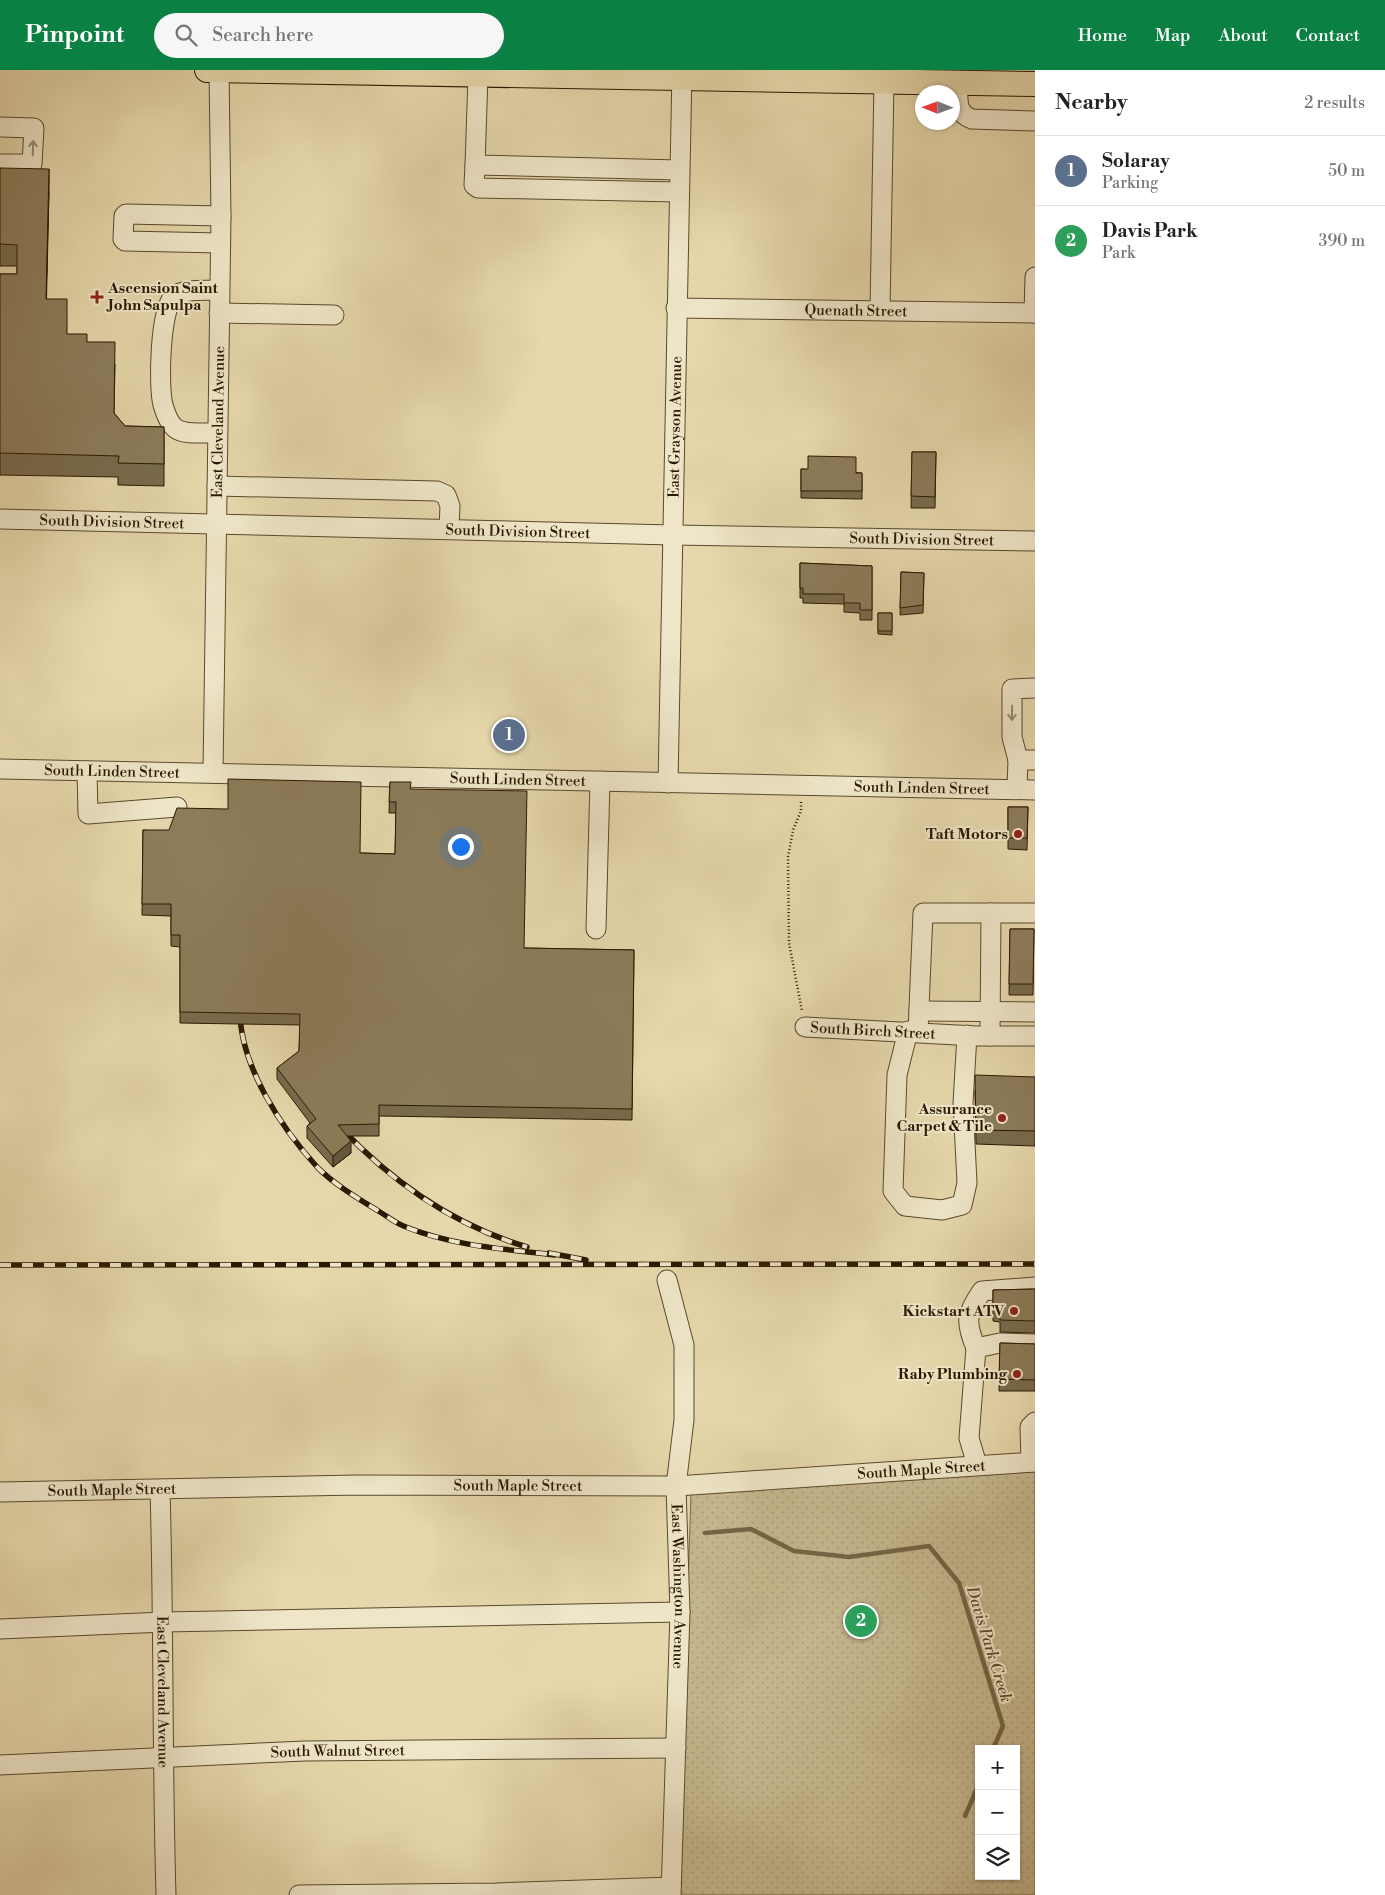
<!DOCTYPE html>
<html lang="en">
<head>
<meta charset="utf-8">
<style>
	:root { --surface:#fff; --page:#f6f6f6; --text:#222; --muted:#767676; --line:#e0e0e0; --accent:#0b8043 }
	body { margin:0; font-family:"Libre Bodoni",serif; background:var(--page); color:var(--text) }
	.controls { position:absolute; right:15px; bottom:15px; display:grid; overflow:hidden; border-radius:0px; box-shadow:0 1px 4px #0004 }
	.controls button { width:45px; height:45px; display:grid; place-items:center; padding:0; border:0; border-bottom:1px solid var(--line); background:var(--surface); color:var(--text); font:25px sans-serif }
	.compass { position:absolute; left:915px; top:15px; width:45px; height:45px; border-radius:50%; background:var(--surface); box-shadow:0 1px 4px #0004; rotate:271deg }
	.you { position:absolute; left:460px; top:776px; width:18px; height:18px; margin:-12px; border:4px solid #fff; border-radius:50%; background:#1a73e8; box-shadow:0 0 0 8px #1a73e833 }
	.badge { display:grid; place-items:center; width:32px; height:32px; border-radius:50%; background:var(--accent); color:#fff; font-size:16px; font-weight:700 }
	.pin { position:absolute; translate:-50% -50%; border:2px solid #fff; box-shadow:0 1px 5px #0006 }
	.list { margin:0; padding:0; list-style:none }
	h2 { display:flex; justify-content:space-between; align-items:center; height:65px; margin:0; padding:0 20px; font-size:21px }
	h2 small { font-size:16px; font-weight:400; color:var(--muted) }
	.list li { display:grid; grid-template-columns:32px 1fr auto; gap:15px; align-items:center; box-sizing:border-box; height:70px; padding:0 20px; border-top:1px solid var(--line) }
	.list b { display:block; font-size:19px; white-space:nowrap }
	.list p { margin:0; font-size:16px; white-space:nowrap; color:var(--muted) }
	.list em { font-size:16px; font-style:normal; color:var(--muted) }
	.icon { flex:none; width:28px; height:28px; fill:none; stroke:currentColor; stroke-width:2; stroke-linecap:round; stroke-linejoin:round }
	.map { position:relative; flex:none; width:1035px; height:1825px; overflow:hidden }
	header { display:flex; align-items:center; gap:30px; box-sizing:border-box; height:70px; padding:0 25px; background:var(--accent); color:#fff }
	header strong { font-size:24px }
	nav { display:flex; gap:28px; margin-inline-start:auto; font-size:18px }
	.search { width:350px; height:45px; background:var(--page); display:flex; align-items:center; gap:12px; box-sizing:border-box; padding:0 18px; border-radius:28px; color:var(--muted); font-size:19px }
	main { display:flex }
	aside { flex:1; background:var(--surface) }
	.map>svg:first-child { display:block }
	.park { fill:url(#park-dots); stroke:#786848; fill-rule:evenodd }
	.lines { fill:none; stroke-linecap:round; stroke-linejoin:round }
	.stream { stroke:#746545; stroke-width:4.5 }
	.minor-casing { stroke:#59492c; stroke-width:21 }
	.major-casing { stroke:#2a1901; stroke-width:26 }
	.path { stroke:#2a1901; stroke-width:2.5; stroke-dasharray:1 2.5; stroke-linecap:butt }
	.minor { stroke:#efe6c9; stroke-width:19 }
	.major { stroke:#e6d8ac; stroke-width:24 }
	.rail-casing { stroke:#2a1901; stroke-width:5.5 }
	.rail { stroke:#efe6c9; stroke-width:4; stroke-dasharray:11; stroke-linecap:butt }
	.wall { fill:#786b4d; stroke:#2a1901 }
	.shaded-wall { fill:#62573f; stroke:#2a1901 }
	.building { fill:#8c7c5a; stroke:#2a1901 }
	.oneway { stroke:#968a6f }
	.poi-dot { fill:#8f2418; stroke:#efe6c9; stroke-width:2 }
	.labels { text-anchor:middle; stroke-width:4; stroke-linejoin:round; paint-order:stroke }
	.poi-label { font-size:15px; font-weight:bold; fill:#2a1901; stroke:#efe6c9; text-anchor:end }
	.street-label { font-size:15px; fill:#2a1901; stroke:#efe6c9 }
	.water-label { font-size:16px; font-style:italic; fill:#5c4b2e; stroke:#efe6c9 }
</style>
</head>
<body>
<header>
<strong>Pinpoint</strong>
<div class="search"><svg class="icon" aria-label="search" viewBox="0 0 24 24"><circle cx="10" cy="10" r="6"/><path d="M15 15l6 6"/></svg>Search here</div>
<nav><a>Home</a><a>Map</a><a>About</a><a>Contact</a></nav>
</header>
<main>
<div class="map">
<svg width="1035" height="1825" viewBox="0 0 1035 1825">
	<defs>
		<pattern id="park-dots" width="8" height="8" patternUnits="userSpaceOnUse" patternTransform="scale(1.25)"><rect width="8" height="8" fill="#c6b88f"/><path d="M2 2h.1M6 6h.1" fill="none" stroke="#aa9e7a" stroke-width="1.8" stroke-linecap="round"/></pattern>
	</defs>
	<rect width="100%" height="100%" fill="#e6d8ac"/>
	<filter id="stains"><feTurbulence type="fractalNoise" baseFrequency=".004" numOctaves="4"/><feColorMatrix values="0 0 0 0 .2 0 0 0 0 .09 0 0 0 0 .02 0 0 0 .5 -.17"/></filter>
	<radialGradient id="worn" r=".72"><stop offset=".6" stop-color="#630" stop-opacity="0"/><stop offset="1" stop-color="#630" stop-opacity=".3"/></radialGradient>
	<path class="park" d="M1035,1400v425h-357l13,-401zM979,1679h37v127h-37z"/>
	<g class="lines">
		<path class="stream" d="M705,1463l46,-4 43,22 55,6 80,-11 30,37 44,143 -10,23
			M965,1746l14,-32"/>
		<defs>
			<g id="minor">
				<path d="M478,6l-3,89 204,5"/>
				<path d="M958,13c0,16 -3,30 14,36l63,2"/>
				<path d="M0,57l34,1 -2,36h-32"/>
				<path d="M475,95l-1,20 4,3 200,4"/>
				<path d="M220,173l-95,-2 -2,-2 1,-23 2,-2 95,2"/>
				<path id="s1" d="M676,238l359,5"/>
				<path d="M880,240l4,-228"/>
				<path d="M219,243l115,2"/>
				<path d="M1034,243l1,-36"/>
				<path d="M217,363c-11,-1 -32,3 -42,-5 -6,-5 -10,-16 -12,-23 -5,-19 -3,-97 11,-109 11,-8 33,-5 45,-6"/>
				<path d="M217,416l220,5 9,4 4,11 -1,22"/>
				<path id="s2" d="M0,449l673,16 362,6"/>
				<path d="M1018,690l-6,-23v-48l23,-1"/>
				<path id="s3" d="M0,699l1035,21"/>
				<path d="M87,701l1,43 89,-7"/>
				<path id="s4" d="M213,703l8,-557 -2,-146"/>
				<path id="s5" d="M668,713l14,-713"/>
				<path d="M1017,719l1,-29h17"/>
				<path d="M596,859l4,-148"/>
				<path d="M919,941l116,1"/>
				<path id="s6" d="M805,957l171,9h59"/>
				<path d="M908,961l-11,44 -4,116 12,15 37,4 20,-5 5,-22 -4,-80 4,-68"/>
				<path d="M918,962l5,-119h112"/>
				<path d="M990,966l1,-123"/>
				<path id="s7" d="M667,1210l17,65v75l-8,66 4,126 -9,283"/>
				<path d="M976,1278c-11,-26 -10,-34 6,-57l53,-4"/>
				<path d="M1031,1392l-1,-35 5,-5"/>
				<path d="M977,1395l-8,-27 7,-90 24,-5 35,1"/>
				<path id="s8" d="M160,1420c4,135 2,270 6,405"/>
				<path id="s9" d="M0,1422l357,-7 319,1 359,-24"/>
				<path d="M0,1559l164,-7 516,-10"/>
				<path id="s10" d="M0,1695l305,-14 371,-3"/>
				<path d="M299,1825l197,-2 175,-6"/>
			</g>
			<path id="major" d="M207,0l828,14"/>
		</defs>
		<use href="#minor" class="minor-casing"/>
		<use href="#major" class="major-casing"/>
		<path class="path" d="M801,732v9l-8,19 -5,27 1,86 13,68"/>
		<use href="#minor" class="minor"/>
		<use href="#major" class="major"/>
		<defs>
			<path id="rail" d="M240,941c0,55 42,118 78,157 17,17 41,31 62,44 8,5 17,12 26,15 47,19 99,22 149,28
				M340,1057c53,56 113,98 187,120
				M549,1183l37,7
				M0,1195l1035,-1"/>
		</defs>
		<use href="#rail" class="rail-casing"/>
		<use href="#rail" class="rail"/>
	</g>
	<path class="wall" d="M0,98l49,23 -3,108 21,35 20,8 28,22 -1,49 11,13 39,1v59l-46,-1v-8l-118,-2v-201h17v-8h-17z
		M912,382h24l-1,56h-24z
		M801,399l61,4v26l-61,-1z
		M800,493l72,3v54h-12v-7l-16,-1v-8l-41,-1v-5h-3z
		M901,502l23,1 -1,40 -23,2z
		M878,543h14v22l-14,-1z
		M390,712l20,7 114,159 110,2 -2,170 -253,-4v20h-32l4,17 -18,14 -26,-29v-12l3,-3 -33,-44v-11l22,-17 1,-26 -120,-2v-76l-9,-1v-30l-29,-1 1,-85 218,23 34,1 1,-41h-7z
		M1008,737h20l-1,43 -19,-1z
		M1010,859h24l-1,66h-24z
		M1035,1007v69l-59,-2 -1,-54z
		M1035,1219v44l-35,-1v-10l-7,-1v-31z
		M1000,1273l35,1v47h-36z"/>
	<path class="shaded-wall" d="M49,99v22l-3,130v-22z
		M351,1071v12l-18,14v-11z"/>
	<path class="building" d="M0,98l49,1 -3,130h21v35h20v8h28l-1,71 11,13 39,1v37l-46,-1 1,-7 -119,-3v-179h17v-29l-17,-1z
		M912,382h24l-1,45 -24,-1z
		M808,386l48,1v16h6v18h-61v-22h7z
		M800,493l72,3v44h-12v-7h-16v-9h-41v-6h-3z
		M901,502l23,1 -1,32 -23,3z
		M878,543h14v18h-14z
		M228,709l133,3 -1,71 35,1 1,-52h-7l1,-20h21l-1,7 117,2 -3,157 110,2 -2,159 -253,-4v19l-41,1 13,16 -18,15 -26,-30 9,-7 -39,-51 22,-17 1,-37 -120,-2v-77h-9v-31h-29l1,-74h26l8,-22 51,1z
		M1008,737h20l-1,31h-19z
		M1010,859h24l-1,55h-24z
		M975,1005l60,2v54l-59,-1z
		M1035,1219v32l-35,-1v-10h-7v-20z
		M1000,1273l35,1v36l-36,-1z"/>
	<defs><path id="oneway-shaft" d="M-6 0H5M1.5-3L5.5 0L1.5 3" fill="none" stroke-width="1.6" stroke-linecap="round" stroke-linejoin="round" transform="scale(1.25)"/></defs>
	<g class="oneway">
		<use href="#oneway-shaft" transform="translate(33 78) rotate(-88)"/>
		<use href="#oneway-shaft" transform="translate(1012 643) rotate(91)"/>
	</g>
	<g class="poi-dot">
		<path d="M94.5 219.5h5v5h5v5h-5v5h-5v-5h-5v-5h5z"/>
		<circle cx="1018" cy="764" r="5"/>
		<circle cx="1002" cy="1048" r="5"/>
		<circle cx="1014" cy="1241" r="5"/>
		<circle cx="1017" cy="1304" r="5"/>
	</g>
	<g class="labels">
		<g class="poi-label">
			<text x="108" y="223" text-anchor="start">Ascension Saint<tspan x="108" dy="17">John Sapulpa</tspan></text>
			<text x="1008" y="769">Taft Motors</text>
			<text x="992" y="1044">Assurance<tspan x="992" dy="17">Carpet &amp; Tile</tspan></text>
			<text x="1004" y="1246">Kickstart ATV</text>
			<text x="1007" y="1309">Raby Plumbing</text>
		</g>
		<g class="street-label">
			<text dy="5" stroke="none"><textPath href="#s1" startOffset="180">Quenath Street</textPath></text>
			<text dy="5" stroke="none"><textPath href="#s4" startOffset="351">East Cleveland Avenue</textPath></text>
			<text dy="5" stroke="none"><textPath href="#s5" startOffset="356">East Grayson Avenue</textPath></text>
			<text dy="5" stroke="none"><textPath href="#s2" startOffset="112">South Division Street</textPath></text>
			<text dy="5" stroke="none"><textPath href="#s2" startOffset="518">South Division Street</textPath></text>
			<text dy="5" stroke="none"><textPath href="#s2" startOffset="922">South Division Street</textPath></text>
			<text dy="5" stroke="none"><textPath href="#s3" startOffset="112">South Linden Street</textPath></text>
			<text dy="5" stroke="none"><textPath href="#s3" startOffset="518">South Linden Street</textPath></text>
			<text dy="5" stroke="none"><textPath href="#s3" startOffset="922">South Linden Street</textPath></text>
			<text dy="5" stroke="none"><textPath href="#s6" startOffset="68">South Birch Street</textPath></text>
			<text dy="5" stroke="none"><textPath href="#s9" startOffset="922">South Maple Street</textPath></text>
			<text dy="5" stroke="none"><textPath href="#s9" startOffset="518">South Maple Street</textPath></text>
			<text dy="5" stroke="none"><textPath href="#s9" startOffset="112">South Maple Street</textPath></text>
			<text dy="5" stroke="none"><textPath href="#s7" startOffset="309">East Washington Avenue</textPath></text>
			<text dy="5" stroke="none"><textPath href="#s8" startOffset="202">East Cleveland Avenue</textPath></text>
			<text dy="5" stroke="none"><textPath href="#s10" startOffset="338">South Walnut Street</textPath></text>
		</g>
		<g class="water-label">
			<text transform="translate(990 1574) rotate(73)" y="6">Davis Park Creek</text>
		</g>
	</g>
	<rect width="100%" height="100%" filter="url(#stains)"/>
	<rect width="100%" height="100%" fill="url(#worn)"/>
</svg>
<div class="controls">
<button>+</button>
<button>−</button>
<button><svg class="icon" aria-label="layers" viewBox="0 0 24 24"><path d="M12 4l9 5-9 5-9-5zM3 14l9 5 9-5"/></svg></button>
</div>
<svg class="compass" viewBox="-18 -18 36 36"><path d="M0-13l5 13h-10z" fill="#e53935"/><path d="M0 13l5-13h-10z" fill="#767676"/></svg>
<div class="you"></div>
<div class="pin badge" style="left:509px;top:665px;background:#5c6f8a">1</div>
<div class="pin badge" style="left:861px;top:1551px;background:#2e9e5b">2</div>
</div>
<aside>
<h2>Nearby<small>2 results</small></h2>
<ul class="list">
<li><span class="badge" style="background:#5c6f8a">1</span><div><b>Solaray</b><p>Parking</p></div><em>50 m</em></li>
<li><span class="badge" style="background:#2e9e5b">2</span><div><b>Davis Park</b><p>Park</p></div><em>390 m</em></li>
</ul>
</aside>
</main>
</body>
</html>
